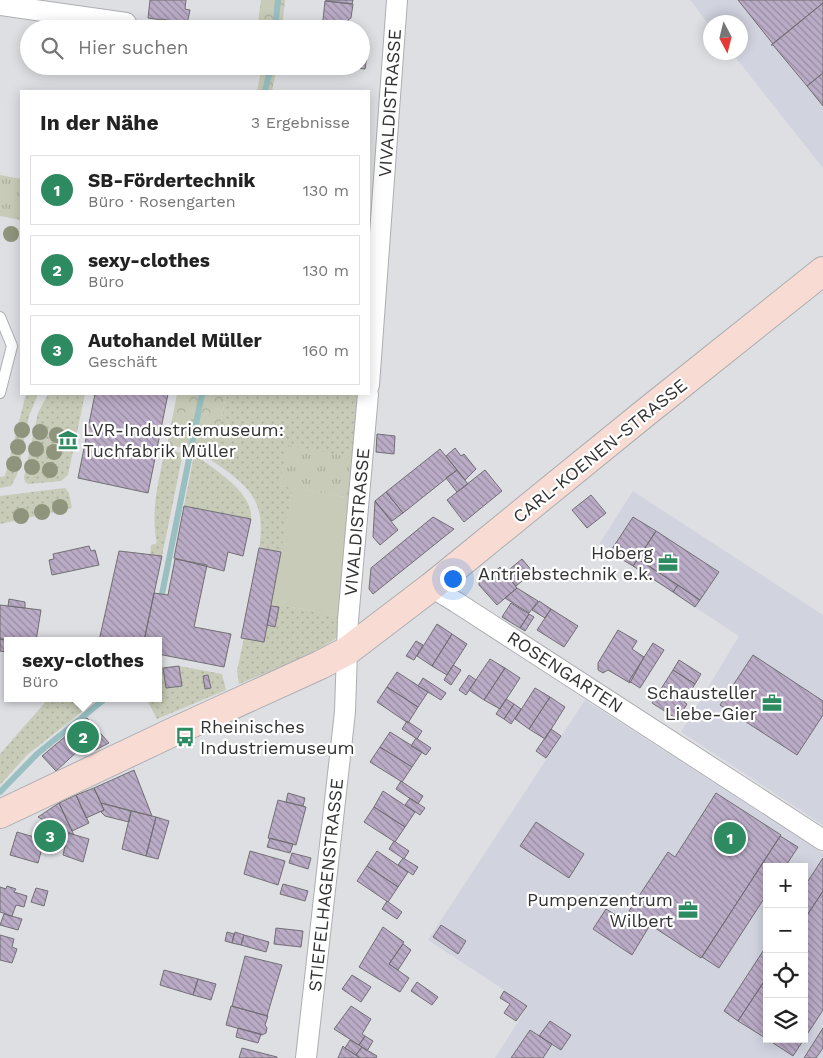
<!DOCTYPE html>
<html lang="de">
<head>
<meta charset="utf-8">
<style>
	:root { --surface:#fff; --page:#f6f6f6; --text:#222; --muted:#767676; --line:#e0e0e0; --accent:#2e8a61 }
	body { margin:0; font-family:"Work Sans",sans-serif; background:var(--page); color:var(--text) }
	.controls { position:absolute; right:15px; bottom:15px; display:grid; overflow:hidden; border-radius:0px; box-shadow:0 2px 12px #0003 }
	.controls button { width:45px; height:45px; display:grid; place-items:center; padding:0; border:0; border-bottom:1px solid var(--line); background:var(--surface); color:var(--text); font:25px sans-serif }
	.compass { position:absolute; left:703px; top:15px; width:45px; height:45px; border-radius:50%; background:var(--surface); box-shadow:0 2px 12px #0003; rotate:173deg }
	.you { position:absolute; left:452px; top:578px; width:18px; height:18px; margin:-12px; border:4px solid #fff; border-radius:50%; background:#1a73e8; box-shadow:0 0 0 8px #1a73e833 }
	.badge { display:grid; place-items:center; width:32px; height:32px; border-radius:50%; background:var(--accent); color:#fff; font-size:16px; font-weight:700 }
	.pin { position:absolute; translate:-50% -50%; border:2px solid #fff; box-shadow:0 1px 5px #0006 }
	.popup { position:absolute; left:4px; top:637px; width:158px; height:65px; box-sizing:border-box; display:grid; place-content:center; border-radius:0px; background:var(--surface); filter:drop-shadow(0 1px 4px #0005); font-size:16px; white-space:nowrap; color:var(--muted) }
	.popup b { font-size:19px; color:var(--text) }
	.popup::after { content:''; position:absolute; left:50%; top:100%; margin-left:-10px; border:10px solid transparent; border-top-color:var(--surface) }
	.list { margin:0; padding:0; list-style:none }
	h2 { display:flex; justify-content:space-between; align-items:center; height:65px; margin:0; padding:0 20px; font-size:21px }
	h2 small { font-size:16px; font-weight:400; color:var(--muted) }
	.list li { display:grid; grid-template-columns:32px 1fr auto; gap:15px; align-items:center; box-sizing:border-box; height:70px; margin:0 10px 10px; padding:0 10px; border:1px solid var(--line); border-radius:0px }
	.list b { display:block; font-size:19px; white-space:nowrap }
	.list p { margin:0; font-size:16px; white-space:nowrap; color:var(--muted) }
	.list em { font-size:16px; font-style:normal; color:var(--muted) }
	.icon { flex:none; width:28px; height:28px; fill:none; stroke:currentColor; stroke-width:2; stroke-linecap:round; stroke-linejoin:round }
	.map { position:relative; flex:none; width:823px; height:1058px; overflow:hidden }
	.search { position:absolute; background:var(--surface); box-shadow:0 2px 12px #0003; left:20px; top:20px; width:350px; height:55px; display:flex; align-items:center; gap:12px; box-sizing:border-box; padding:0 18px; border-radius:28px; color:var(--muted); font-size:19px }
	.panel { position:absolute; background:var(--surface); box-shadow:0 2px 12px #0003; left:20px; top:90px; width:350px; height:305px; border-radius:0px }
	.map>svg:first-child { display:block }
	.built { fill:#d1d4df; fill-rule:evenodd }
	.grass { fill:url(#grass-dots) }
	.forest { fill:url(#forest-crowns) }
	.park { fill:url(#park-tufts) }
	.garden { fill:#c7cbb7 }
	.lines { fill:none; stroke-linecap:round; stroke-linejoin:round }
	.stream { stroke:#99bfc1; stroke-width:6 }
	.building { fill:url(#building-back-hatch); stroke:#716f73 }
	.lane-casing { stroke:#adaeb2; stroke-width:12 }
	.street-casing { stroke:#adaeb2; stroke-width:22 }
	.secondary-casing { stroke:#adaeb2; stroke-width:30 }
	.lane { stroke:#fff; stroke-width:10 }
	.street { stroke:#fff; stroke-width:20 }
	.secondary { stroke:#f8dcd4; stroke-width:28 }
	.tree { fill:#8f947c }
	.labels { text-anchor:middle; stroke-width:4.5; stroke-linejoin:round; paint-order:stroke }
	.street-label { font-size:18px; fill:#333334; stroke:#fff }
	.poi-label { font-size:18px; fill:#333334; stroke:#fff; text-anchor:end }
</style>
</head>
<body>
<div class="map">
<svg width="823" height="1058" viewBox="0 0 823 1058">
	<defs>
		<pattern id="grass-dots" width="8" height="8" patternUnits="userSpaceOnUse" patternTransform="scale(1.25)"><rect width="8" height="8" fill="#c7cbb7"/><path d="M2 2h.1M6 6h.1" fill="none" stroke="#abaf9e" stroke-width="1.8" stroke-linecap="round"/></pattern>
		<pattern id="forest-crowns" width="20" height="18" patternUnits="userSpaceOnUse" patternTransform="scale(1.25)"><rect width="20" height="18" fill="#c7cbb7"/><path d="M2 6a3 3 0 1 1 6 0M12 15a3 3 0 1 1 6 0" fill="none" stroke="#abaf9e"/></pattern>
		<pattern id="park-tufts" width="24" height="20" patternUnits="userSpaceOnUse" patternTransform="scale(1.25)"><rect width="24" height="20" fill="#c7cbb7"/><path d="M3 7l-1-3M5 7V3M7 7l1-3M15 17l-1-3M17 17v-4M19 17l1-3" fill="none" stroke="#abaf9e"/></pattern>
		<pattern id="building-back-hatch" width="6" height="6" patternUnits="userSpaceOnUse" patternTransform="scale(1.25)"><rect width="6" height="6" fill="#baabc6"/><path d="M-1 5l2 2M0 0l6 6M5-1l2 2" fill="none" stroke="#988ca2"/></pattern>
	</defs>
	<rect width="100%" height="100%" fill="#dedfe3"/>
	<path class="built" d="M690,0h133v168l-91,-115 8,-1v-30h-30v4z
		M633,491l190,124v210l-142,-93 58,-96 -140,-92z
		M585,700l238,153v205h-328l33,-52 -100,-66zM767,867h37v172h-37z"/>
	<path class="grass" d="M26,394h12l-9,22 -12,59 -6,11 -11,2v-11l5,-1z
		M48,394h37l-17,81 -7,6 -33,3 -3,-2 -1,-5 14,-64z
		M226,394h133l-5,64 -67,-12 -7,40 13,2 -12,64 -22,-4c10,-57 -21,-68 -61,-97l1,-3 17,3z
		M165,450l18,3 -21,103 -12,-1 1,-10 6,-2c-7,-31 2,-63 8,-93z
		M194,455l3,1c19,15 56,36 54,63l-67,-13z
		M65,488l4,5 3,15 -72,16v-28z
		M271,603l70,14c-1,6 -1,14 -3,19 -6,10 -84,42 -99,48l-2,-13 7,-33 23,-13 8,2 4,-20 -8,-1z
		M158,662l5,6 3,20 16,-2 -3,-20 43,8 4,16 -69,29 -11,-21h12z
		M49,698h50l-72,57 -27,30v-31z"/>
	<path class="forest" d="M261,0h24l-3,29h-25z
		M262,66h15l-5,25h-15z
		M177,394h49l-10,57 -17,-3 -1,3 -31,-6z"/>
	<path class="park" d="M0,175l21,4v41l-21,-4z
		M287,445l67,13 -3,40 -71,-12z"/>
	<path class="garden" d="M293,488l58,10 -10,119 -70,-14z"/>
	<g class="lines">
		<path class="stream" d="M275,29l3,-29
			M265,91l6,-25
			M162,594l40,-200
			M0,792l37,-38 69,-56"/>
	</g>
	<path class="building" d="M150,0h36l-1,9 5,1 -3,14 -25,-5v1l-14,-2z
		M326,0h27l-1,4 -26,-3z
		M738,0h85v3l-50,41z
		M325,1l28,3 -2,14 -3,2v5l2,4h-28z
		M823,3v70l-16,13 -34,-41h-2z
		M361,37l5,1 -1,5h4l-4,26 -19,-2 15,-1z
		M823,73v33l-16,-20z
		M95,394h73l-20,99 -70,-15z
		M377,434l18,2 -1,18 -18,-2z
		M455,448l6,8 3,-2 12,15 -11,11 -19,-24z
		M440,449l17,21 -54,43 -17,-21z
		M457,470l11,14 -11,8 -11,-14z
		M485,470l17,21 -38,31 -17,-22z
		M386,492l17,21 -11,8 -17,-20z
		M591,495l15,18 -19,15 -15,-18z
		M375,501l23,29 -18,15 -7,-8z
		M184,506l67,13 -8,37 -15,-4 -4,19 -50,-13z
		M433,517l21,12 -81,65 -4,-5 2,-21z
		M633,517l23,14 -23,35 -23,-14z
		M656,531l63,41 -19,28 -62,-41z
		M89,546l2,5 4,-1 4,15 -47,10 -3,-15 5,-1 -1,-5z
		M259,548l22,4 -17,90 -23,-4z
		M119,551l43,5 -18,85h-45z
		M175,559l32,6 -13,62 37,7 -7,33 -66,-13v-13h-14l10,-48 14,2z
		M522,559l11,13 -17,14 -11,-13z
		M638,559l40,26 -5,7 -40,-26z
		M500,567l17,21 -20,17 -18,-20v-5l6,-5 4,2z
		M678,585l22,15 -5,7 -22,-15z
		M517,588l21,13 -9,12 -24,-15z
		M9,599l16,3v6l-17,-2z
		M539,601l12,8 -6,9 -13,-8z
		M511,603l18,11 -9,14 -18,-11z
		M0,605l41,5 -5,31 -36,-2z
		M271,606l8,1 -4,20 -8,-2z
		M551,609l27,17 -14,21 -27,-17z
		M529,614l5,3 -9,14 -5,-3z
		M437,624l15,10 -20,32 -15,-10z
		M618,630l19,11 -5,8 12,8 -14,26 -22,-13 -5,3 -5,-3v-7z
		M452,634l15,10 -20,31 -15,-9z
		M0,639l8,1 -1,12 -7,-1z
		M416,641l7,4 -9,15 -8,-4z
		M653,643l11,7 -24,38 -11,-7z
		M753,655l70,46v14l-26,40 -77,-50z
		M490,659l15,9 -21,32 -15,-10z
		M679,660l22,14 -6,10 -22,-14z
		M453,665l8,5 -10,15 -7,-5z
		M179,666l3,20 -16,2 -3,-20z
		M505,668l15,10 -20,31 -16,-9z
		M673,670l22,14 -11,18 3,2 -8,13 -4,-1 -1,1 -22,-14z
		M397,672l31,20 -10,15 -31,-20z
		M208,675l3,13 -6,1 -2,-13z
		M469,675l7,5 -10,15 -7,-5z
		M423,678l23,15 -5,7 -23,-14z
		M387,687l31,20 -10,16 -31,-21z
		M535,688l15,9 -21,32 -14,-10z
		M550,697l15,10 -20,32 -16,-10z
		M506,699l8,5 -10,15 -8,-5z
		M514,704l7,5 -10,15 -7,-5z
		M87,718l22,25 -24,12 -5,-6 -24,22 -14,-15z
		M407,721l15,10 -5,8 -15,-10z
		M551,729l10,7 -15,22 -10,-7z
		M390,732l32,20 -10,15 -32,-20z
		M416,738l15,10 -5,7 -15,-9z
		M380,747l32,20 -10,15 -32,-20z
		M134,770l18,46 -51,-13 -7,-15z
		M401,781l22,15 -5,8 -22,-15z
		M94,788l10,22 -18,8 -10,-23z
		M383,791l32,21 -10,15 -31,-20z
		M288,793l17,5 -2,8 -17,-4z
		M716,793l65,42 -80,123 -72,-47 39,-59 7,5z
		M76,795l13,28 -17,8 -13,-28z
		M410,798l15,10 -5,7 -15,-10z
		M278,800l28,7 -10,38 -28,-7z
		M59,803l13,28 2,4 -36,-18z
		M101,803l30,8 -2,11 -24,-6 -4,-4 3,-2z
		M374,807l31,20 -10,15 -31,-20z
		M131,811l25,6 -10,39 -24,-7z
		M156,817l13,4 -11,38 -12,-3z
		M536,822l48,32 -15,24 -49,-32z
		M17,832l27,8 -6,23 -28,-8z
		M68,833l21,6 -6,23 -20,-7z
		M780,836l18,11 -13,20h-18v27l-48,74 -17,-11z
		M270,838l23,6 -3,9 -23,-6z
		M394,841l15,10 -5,8 -15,-10z
		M250,851l35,10 -7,24 -34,-11z
		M377,851l31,21 -10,15 -31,-21z
		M292,853l19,5 -3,11 -19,-6z
		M403,858l15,9 -5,8 -15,-10z
		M823,858v33l-19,29v-33z
		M367,866l31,21 -10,15 -31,-21z
		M283,884l25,7 -3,10 -25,-7z
		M7,886l9,3 -2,3 13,4 -3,11 -8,-2 -4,11 -12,-4v-25l6,2z
		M36,888l12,3 -4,15 -13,-4z
		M823,891v119l-19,29v-119z
		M387,901l15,11 -5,7 -15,-10z
		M606,909l21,13 5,-9 18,12 -18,30 -39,-26z
		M4,914l18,5 -4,11 -18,-5z
		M441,925l25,16 -8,13 -25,-17z
		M383,927l21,15 -15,22 20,14 -9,14 -41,-25z
		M276,928l27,3 -2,16 -27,-3z
		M227,932l7,2 -2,9 -7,-2z
		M235,932l9,3 -3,10 -9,-2z
		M0,935l14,4 -2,8 5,2 -5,14 -12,-3z
		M244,935l25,7 -3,10 -25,-7z
		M403,944l8,6 -13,20 -9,-6z
		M767,945v32l-29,44 -14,-10z
		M245,956l37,9 -15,51 -35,-10z
		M164,970l34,9 -5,16 -33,-10z
		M352,975l19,12 -10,15 -19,-13z
		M767,977v62l-29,-18z
		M198,979l18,5 -5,16 -18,-5z
		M417,982l21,15 -6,8 -21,-14z
		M504,991l23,15 -11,15 -12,-8 6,-9 -10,-6z
		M231,1006l37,10 -3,9 2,3 -1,5 -4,2 -36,-10z
		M351,1006l20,13 -9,15 3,2 -6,9 -25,-16z
		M550,1021l21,14 -10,15 -22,-14z
		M238,1028l23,6 -3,9 -22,-6z
		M823,1028v20l-7,10h-12z
		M530,1030l22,14 -9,14h-32z
		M365,1036l8,5 -6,10 -8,-6z
		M767,1039h37l-11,17z
		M350,1040l12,7 -6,8 -11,-7z
		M343,1046l2,2 15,10h-22z
		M362,1047l15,9 -1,2h-16l-4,-3z
		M242,1048l35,9v1h-38z"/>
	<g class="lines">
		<defs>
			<path id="lane" d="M0,317l12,29 -12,47"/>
			<path id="street" d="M0,5l126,18
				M369,385l28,-385
				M431,587l25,15 367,238
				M306,1058l39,-346 3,-92 20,-226"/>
			<path id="secondary" d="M0,814l173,-82 147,-67 27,-14 84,-64 214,-174 178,-142"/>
		</defs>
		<use href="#lane" class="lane-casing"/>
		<use href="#street" class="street-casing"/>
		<use href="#secondary" class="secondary-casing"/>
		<use href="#lane" class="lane"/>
		<use href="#street" class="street"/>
		<use href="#secondary" class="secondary"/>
	</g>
	<g class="tree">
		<circle cx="11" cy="234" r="8"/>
		<circle cx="22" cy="430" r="8"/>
		<circle cx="40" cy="432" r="8"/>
		<circle cx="57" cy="435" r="8"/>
		<circle cx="18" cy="447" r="8"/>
		<circle cx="36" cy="449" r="8"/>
		<circle cx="54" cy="452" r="8"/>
		<circle cx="14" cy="464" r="8"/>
		<circle cx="32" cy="467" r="8"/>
		<circle cx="50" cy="470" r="8"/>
		<circle cx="60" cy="507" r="8"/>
		<circle cx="42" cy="512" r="8"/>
		<circle cx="21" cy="516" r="8"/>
	</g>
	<defs>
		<symbol id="museum-bare" viewBox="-9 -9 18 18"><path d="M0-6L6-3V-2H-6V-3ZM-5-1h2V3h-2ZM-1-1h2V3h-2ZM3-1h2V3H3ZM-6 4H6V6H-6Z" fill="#2e8a61" stroke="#fff" stroke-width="2.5" paint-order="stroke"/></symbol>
		<symbol id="office-bare" viewBox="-9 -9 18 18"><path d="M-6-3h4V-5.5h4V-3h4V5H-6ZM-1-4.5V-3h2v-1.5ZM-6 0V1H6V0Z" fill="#2e8a61" stroke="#fff" stroke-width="2.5" paint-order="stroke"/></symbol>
		<symbol id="bus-bare" viewBox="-9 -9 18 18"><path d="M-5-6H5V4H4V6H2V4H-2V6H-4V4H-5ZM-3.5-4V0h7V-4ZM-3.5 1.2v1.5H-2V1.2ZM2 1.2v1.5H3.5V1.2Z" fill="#2e8a61" stroke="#fff" stroke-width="2.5" paint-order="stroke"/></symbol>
	</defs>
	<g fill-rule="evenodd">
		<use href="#museum-bare" x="54" y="426" width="28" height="28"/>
		<use href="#office-bare" x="654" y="549" width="28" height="28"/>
		<use href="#office-bare" x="758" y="689" width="28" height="28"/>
		<use href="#bus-bare" x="171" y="723" width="28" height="28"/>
		<use href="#office-bare" x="674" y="896" width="28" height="28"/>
	</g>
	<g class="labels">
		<g class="street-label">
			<text transform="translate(390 103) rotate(-86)" y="6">VIVALDISTRASSE</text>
			<text transform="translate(600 451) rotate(-39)" y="6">CARL-KOENEN-STRASSE</text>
			<text transform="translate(357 522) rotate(-85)" y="6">VIVALDISTRASSE</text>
			<text transform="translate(565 672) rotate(33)" y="6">ROSENGARTEN</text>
			<text transform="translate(326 885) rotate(-84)" y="6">STIEFELHAGENSTRASSE</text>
		</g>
		<g class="poi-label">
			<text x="83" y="436" text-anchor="start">LVR-Industriemuseum:<tspan x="83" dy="21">Tuchfabrik Müller</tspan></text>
			<text x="653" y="559">Hoberg<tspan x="653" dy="21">Antriebstechnik e.k.</tspan></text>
			<text x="757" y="699">Schausteller<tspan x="757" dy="21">Liebe-Gier</tspan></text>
			<text x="200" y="733" text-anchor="start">Rheinisches<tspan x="200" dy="21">Industriemuseum</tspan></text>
			<text x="673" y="906">Pumpenzentrum<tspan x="673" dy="21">Wilbert</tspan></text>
		</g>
	</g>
</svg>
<div class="controls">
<button>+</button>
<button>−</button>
<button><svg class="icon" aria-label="locate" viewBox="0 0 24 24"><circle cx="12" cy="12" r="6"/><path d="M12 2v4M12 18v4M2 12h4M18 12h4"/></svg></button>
<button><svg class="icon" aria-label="layers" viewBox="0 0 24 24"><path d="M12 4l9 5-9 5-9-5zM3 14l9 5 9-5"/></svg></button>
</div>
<svg class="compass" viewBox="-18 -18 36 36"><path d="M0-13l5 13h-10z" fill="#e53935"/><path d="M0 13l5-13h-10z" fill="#767676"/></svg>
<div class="you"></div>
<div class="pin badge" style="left:730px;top:838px">1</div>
<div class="pin badge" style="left:83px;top:737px">2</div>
<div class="popup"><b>sexy-clothes</b>Büro</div>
<div class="pin badge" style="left:50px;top:836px">3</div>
<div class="search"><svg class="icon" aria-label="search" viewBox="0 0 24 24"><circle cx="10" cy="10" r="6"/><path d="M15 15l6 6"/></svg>Hier suchen</div>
<section class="panel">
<h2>In der Nähe<small>3 Ergebnisse</small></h2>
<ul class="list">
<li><span class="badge">1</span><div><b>SB-Fördertechnik</b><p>Büro · Rosengarten</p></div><em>130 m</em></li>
<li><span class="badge">2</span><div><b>sexy-clothes</b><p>Büro</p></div><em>130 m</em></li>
<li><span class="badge">3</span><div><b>Autohandel Müller</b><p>Geschäft</p></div><em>160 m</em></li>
</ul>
</section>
</div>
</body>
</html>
